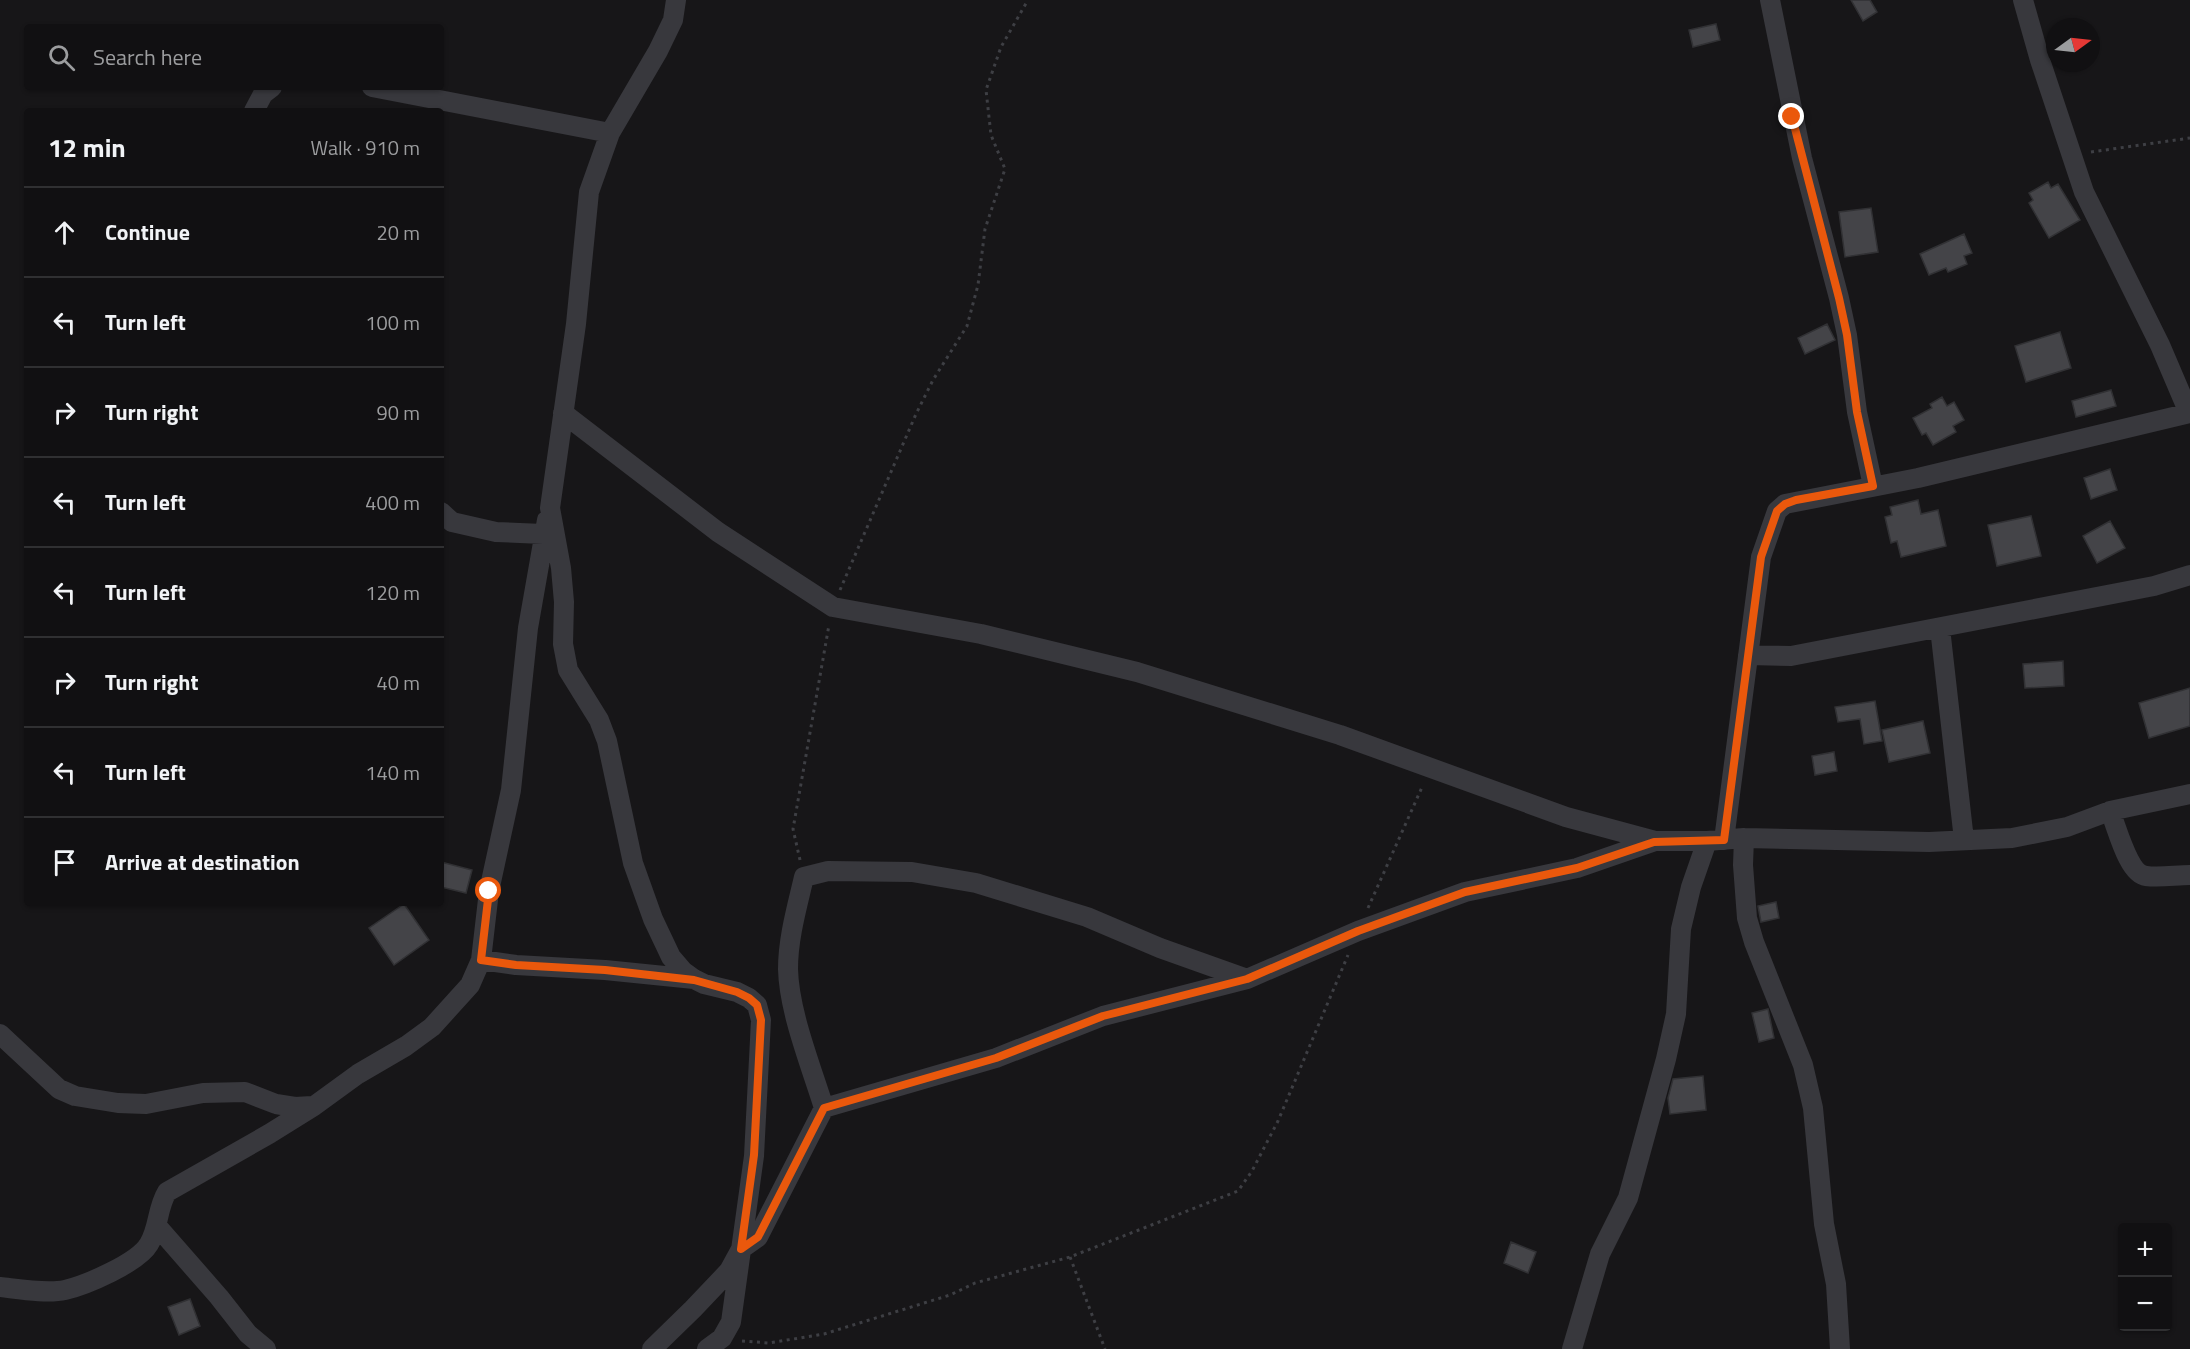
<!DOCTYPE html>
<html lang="en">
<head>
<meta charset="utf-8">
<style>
	:root { --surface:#111012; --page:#1e1e20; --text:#f1f3f6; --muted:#9c9d9f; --line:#303032 }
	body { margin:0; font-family:"Titillium Web",sans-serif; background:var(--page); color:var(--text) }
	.controls { position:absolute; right:18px; bottom:18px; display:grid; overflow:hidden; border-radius:6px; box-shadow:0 2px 4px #0004 }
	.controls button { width:54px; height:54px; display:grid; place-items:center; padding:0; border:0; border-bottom:2px solid var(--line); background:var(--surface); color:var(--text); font:30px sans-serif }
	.compass { position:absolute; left:2046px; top:18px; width:54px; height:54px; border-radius:50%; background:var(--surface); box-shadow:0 2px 4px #0004; rotate:75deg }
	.stop { position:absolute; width:18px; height:18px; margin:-14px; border:4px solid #ea580c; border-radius:50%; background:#fff }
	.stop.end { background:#ea580c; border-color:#fff; box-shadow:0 2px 6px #0008 }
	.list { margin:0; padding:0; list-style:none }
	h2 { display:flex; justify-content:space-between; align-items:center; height:78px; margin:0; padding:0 24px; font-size:26px }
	h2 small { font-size:20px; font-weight:400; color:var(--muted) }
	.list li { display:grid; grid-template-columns:39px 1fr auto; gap:18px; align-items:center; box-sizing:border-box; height:90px; padding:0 24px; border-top:2px solid var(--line) }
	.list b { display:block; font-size:22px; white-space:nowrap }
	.list em { font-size:20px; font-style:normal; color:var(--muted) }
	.icon { flex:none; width:33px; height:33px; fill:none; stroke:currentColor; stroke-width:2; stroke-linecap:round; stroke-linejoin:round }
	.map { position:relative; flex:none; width:2190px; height:1349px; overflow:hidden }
	.search { position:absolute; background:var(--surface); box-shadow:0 2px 4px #0004; left:24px; top:24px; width:420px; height:66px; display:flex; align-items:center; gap:15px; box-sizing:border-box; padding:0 21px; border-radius:6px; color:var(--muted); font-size:22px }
	.panel { position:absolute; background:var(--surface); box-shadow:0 2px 4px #0004; left:24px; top:108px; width:420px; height:798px; border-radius:6px }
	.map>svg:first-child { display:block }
	.building { fill:#444448; stroke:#313134; stroke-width:1.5 }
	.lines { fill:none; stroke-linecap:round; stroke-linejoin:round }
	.path { stroke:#3e3f44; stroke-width:3; stroke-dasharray:3 4.5; stroke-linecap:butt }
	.minor { stroke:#38383d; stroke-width:20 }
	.route { stroke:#ea580c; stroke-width:8 }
</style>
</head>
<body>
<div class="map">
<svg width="2190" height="1349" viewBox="0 0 2190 1349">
	<rect width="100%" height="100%" fill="#171618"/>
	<path class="building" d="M1851,0h19l7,12 -14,9z
		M1716,24l4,16 -27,7 -4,-17z
		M2048,182l3,6 7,-4 22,36 -31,18 -20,-35 4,-3 -4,-7z
		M1871,208l7,44 -33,5 -6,-45z
		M1964,234l8,19 -8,3 3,8 -19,8 -2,-4 -17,7 -9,-21z
		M1827,324l8,16 -30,14 -7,-16z
		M2060,332l11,36 -45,14 -11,-36z
		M2111,390l5,16 -40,11 -4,-16z
		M1942,397l5,9 7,-4 10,18 -11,6 3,6 -23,13 -7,-12 -4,2 -9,-17 19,-10 -2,-4z
		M2110,469l7,21 -26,9 -7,-21z
		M1918,500l3,14 17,-4 8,36 -45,11 -4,-16 -6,2 -6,-26 7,-2 -2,-8z
		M2031,516l10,40 -44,10 -9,-41z
		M2110,521l15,27 -28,15 -14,-27z
		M2063,661l1,25 -39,2 -2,-24z
		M2190,688v38l-41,12 -10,-35z
		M1875,701l7,40 -18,3 -4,-25 -22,3 -3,-15z
		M1923,721l7,32 -41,9 -7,-32z
		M1834,752l3,19 -22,4 -3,-19z
		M441,862l31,8 -6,23 -25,-6z
		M1776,902l3,16 -18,4 -3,-16z
		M404,904l25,36 -35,25 -25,-37z
		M1768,1009l6,29 -15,4 -7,-29z
		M1703,1076l3,34 -36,4 -2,-16 5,-19z
		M1511,1242l25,10 -8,21 -24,-10z
		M190,1299l10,27 -21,9 -11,-28z"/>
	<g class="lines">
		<path class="path" d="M2091,152l99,-14
			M840,590l76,-176 17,-34 34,-54 11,-41 7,-56 20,-60 -14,-34 -5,-45 15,-43 27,-47
			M800,860l-7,-31 36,-204
			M1368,908l55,-123
			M1070,1257l35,92
			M742,1341l27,2 55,-9 126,-39 25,-12 95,-26 168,-66 14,-20 26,-50 70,-166"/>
		<path class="minor" d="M676,0l-3,20 -15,31 -48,82 -21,59 -13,132 -26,184 11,60 3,34 -1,42 5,26 31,50 8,21 26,122 20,56 18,38 12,14 11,8 10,5 33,8 12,6 8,7 4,15 -7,136 -23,166 -9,16 -15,11
			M1770,0l32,158 37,140 8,37 10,77 16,74
			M2023,0l17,60 44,132 76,153 29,68
			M372,87l238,46
			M254,111l9,-17 9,-7
			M563,413l155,119 115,75 148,27 156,38 203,63 226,82 89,24
			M441,512l11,10 44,10 47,2
			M1940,628l24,212
			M1748,655l43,1 363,-70 36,-11
			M2110,811c7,16 18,63 36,65 14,2 30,-1 44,-1
			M1744,838l-1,27 4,53 7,24 49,123 10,43 11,116 12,60 4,65
			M1724,840l37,-283 16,-46 8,-7 133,-26 272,-65
			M481,960l35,5 89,5 89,9
			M0,1034l59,55 16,7 43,7 28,1 57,-11 42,-1 31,12 19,3 17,-1
			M824,1108l172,-50 107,-42 144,-37 111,-48 107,-39 112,-24 78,-27h52l37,-3 185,4 83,-4 55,-11 43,-16 80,-17
			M157,1226l62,71 29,37 18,15
			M0,1287c18,2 47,7 65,3 21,-5 73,-27 84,-46 10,-16 8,-36 18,-52l102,-58 45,-28 44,-32 48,-28 26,-19 38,-42 11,-25 8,-69 22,-101 17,-162 19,-108
			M652,1349l41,-40 36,-38 12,-22 17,-12 66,-129c-13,-42 -35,-96 -36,-139 0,-31 9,-62 16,-92l24,-6 84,1 64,11 111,34 73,31 87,31
			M1572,1349l28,-95 28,-56 38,-139 10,-45 5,-85 10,-42 16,-46"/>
	</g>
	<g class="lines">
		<path class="route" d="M489,891l-8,69 35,5 89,5 89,10 43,12 12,6 8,7 4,15 -7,135 -13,94 17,-12 66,-129 172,-50 107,-42 144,-37 111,-48 107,-39 112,-24 77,-26 70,-2 37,-283 16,-46 8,-7 11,-4 77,-14 -16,-74 -10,-77 -8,-37 -47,-181"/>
	</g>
</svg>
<div class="controls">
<button>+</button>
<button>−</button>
</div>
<svg class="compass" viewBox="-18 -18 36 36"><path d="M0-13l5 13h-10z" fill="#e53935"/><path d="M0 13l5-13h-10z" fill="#9c9d9f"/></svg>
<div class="stop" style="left:489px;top:891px"></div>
<div class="stop end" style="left:1792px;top:117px"></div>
<div class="search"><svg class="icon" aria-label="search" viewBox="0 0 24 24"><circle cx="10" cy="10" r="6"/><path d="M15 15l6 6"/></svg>Search here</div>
<section class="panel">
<h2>12 min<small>Walk · 910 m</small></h2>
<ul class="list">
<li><svg class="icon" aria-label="ahead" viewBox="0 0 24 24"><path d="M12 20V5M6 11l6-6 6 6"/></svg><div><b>Continue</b></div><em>20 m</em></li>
<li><svg class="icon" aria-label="left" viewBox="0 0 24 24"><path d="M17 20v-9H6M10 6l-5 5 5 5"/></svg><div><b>Turn left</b></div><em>100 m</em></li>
<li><svg class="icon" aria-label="right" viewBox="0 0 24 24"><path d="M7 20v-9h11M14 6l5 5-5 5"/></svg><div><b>Turn right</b></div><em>90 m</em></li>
<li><svg class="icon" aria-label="left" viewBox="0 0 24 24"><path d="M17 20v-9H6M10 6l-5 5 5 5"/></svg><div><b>Turn left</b></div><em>400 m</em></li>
<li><svg class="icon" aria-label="left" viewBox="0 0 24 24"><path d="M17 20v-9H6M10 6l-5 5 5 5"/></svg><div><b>Turn left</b></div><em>120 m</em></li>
<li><svg class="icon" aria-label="right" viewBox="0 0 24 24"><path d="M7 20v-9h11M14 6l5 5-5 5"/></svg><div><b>Turn right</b></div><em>40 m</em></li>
<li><svg class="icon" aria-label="left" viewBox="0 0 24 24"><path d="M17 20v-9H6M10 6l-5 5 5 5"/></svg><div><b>Turn left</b></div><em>140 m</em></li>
<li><svg class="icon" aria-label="arrive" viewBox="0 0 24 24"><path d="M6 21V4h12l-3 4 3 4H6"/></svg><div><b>Arrive at destination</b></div></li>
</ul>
</section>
</div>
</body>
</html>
